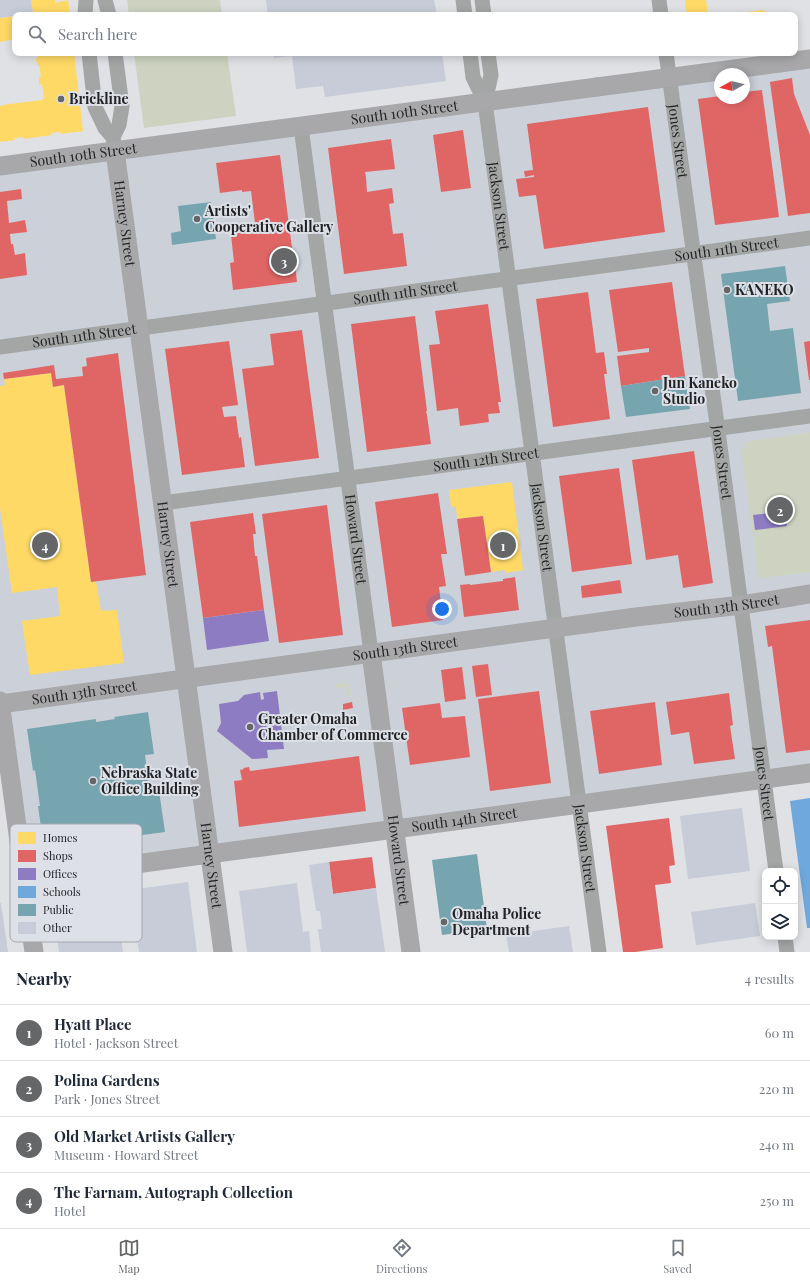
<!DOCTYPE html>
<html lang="en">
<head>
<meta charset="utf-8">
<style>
	:root { --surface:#fff; --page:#f6f6f7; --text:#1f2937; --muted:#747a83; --line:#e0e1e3; --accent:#646668 }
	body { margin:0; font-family:"Playfair Display",serif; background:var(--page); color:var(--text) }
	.controls { position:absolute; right:12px; bottom:12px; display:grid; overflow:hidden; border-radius:8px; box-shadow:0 2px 10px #0003 }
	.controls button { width:36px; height:36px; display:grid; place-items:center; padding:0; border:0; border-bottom:1px solid var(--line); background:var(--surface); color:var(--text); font:20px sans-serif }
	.compass { position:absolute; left:714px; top:68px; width:36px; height:36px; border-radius:50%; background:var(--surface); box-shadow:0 2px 10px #0003; rotate:262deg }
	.you { position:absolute; left:442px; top:609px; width:14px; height:14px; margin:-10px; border:3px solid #fff; border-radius:50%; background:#1a73e8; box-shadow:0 0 0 6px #1a73e833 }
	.badge { display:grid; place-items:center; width:26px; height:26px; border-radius:50%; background:var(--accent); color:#fff; font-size:13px; font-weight:700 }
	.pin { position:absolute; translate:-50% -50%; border:2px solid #fff; box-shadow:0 1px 4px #0006 }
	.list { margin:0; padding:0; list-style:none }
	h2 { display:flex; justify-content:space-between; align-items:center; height:52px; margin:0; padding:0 16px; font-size:17px }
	h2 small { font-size:13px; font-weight:400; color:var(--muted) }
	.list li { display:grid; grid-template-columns:26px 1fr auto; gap:12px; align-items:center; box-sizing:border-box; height:56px; padding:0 16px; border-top:1px solid var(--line) }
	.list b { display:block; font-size:15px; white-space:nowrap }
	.list p { margin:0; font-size:13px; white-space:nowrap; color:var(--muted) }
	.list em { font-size:13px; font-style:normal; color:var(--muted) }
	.icon { flex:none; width:22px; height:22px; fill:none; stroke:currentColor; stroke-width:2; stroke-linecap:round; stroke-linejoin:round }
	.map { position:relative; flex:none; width:810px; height:952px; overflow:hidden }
	.search { position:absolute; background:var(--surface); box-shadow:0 2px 10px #0003; left:12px; right:12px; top:12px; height:44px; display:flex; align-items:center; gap:10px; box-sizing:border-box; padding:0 14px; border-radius:8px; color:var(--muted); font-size:15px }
	.sheet { height:276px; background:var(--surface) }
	nav { display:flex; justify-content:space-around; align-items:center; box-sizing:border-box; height:56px; border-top:1px solid var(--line); background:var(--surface); font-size:11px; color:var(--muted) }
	nav a { display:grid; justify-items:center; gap:2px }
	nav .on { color:var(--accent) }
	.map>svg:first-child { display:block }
	.built { fill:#ccd1d9; fill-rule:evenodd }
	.green { fill:#cdd3c0 }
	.homes { fill:#ffd966 }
	.shops { fill:#e06666 }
	.offices { fill:#8e7cc3 }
	.schools { fill:#6fa8dc }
	.public { fill:#76a5af }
	.building { fill:#c7ccd8 }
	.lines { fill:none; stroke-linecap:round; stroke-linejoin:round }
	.minor { stroke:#a4a5a5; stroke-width:15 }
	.major { stroke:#a8a7a9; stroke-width:19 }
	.major-bridge { stroke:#a8a7a9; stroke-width:19 }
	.poi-dot { fill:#646668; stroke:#dde0e7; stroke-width:1.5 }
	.labels { text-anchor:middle; stroke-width:4; stroke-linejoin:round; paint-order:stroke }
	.poi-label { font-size:14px; font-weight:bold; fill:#222325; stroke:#dde0e7; text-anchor:start }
	.street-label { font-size:14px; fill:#222325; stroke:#dde0e7 }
	.key { fill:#dde0e7; stroke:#a5a7ad; stroke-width:1 }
	.key-label { font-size:11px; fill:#222325 }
</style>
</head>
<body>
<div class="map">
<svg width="810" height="952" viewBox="0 0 810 952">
	<rect width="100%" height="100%" fill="#dfe1e5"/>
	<path class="built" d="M810,61v712l-787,104 -23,-176v-535zM720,74h24v24h-24z"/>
	<path class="green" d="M127,0h93l2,15h-93z
		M134,53h93l9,63 -92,12z
		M810,432v140l-51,6 -18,-130h4v-6z
		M348,683l3,13h-4l-1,-9 -10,1 -1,-4z"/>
	<path class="homes" d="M31,0h24v3l13,-3 2,15h-46l9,-2z
		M685,0h21l2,15h-21z
		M764,10l2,5h-38v-1z
		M15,16v23l-15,3v-24z
		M38,53h36l9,78 -22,3 -1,-2 -9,1 1,2 -29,4v-2l-9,1 1,2 -15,2v-36h2v-1l40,-5 2,-3 -2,-13 -3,1v-8h2l-2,-12h-2l-1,-7h2z
		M51,373l2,14 11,-2 27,197 5,-1 5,30 16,-1 7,53 -94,12 -8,-54 38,-5 -3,-29 -45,6 -12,-85v-122l5,-1 -1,-6z
		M512,482l11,88 -18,3v-3l-14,2 -8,-56 -26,3 -1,-12h-5l-2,-17z"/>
	<path class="shops" d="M792,78l2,16 16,41v78l-22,3 -18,-134z
		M762,90l17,127 -64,8 -17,-126 22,-3v2h24v-6z
		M648,107l17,125 -121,17 -8,-54 -17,2 -3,-18 18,-2v-2l-9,2 -1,-6 9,-1 -6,-46z
		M463,130l8,58 -30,4 -8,-57z
		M391,139l4,30 -30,3 1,5 1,15 25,-4 2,15 -5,1 4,30 10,-1 4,33 -63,8 -16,-126z
		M280,155l12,93 -6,1 1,6h7l3,27 -64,8 -3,-27 4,-1 -4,-36 25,-3 -4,-32 -9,1v-2l-22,3 -4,-30z
		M21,189l1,10 -15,2 2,22 16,-3 2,12 -17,2 1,10h2l2,11 10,-2 2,22 -27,4v-87z
		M672,282l13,94 -64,10 -4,-30 32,-4v-4l-31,4 -9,-62z
		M588,292l8,61 8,-1 3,22h-3l6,45 -57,8 -17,-128z
		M488,304l13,98h-3l2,11 -12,1 1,8 -29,4 -2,-18 -21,3 -8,-66 11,-1 -5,-33z
		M415,316l12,95h-1l1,4 4,29 -64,8 -16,-128z
		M302,330l17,128 -64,8 -13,-97 32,-4 -4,-31z
		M229,341l9,64 -16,2 2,10 12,-1 3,22 2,-1 4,30 -63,8 -17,-126z
		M810,341v39h-1l-5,-38z
		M118,353l28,222 -55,7 -27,-197 -11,2 -2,-14 -47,6 -1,-6 51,-8 2,14 27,-3 -1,-9 5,-1 -1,-8z
		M694,451l19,132 -30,5 -5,-33 -32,5 -14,-100z
		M619,468l13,96 -60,8 -13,-96z
		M438,493l9,61h-6l5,32 -7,1 4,33 -51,7 -17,-125z
		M327,505l16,130 -64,8 -17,-129z
		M253,513l3,21h-3l2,22h2l7,54 -61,8 -13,-96z
		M483,516l8,56 -26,4 -8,-57z
		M515,577l4,33 -55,7 -4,-32 10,-1v1l33,-4v-2z
		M620,580l2,13 -40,5 -1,-12z
		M810,620v130l-24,3 -14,-107 -4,1 -3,-21z
		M488,664l4,31 -16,2 -4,-31z
		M462,667l4,32 -21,3 -4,-32z
		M539,691l12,92 -61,8 -12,-92z
		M729,693l4,32 -3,1 5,33 -41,5 -5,-32 -18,3 -5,-33z
		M352,702l1,6 -10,2v-6z
		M655,702l7,63 -63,9 -9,-63z
		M440,703l2,15 23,-2 5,41 -60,8 -8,-57z
		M359,756l7,55 -127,16 -5,-46 8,-1 -2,-10 4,-1 -1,-1 6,-1 1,4z
		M669,818l6,47 -6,1 2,17 -16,2 8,63 -28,4h-12l-17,-126z
		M372,857l4,31 -43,6 -4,-32z"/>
	<path class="offices" d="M785,511l2,15 -32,4 -2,-15z
		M264,610l5,31 -62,9 -4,-32z
		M277,691l7,58 -17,1 1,8 -16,1 -35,-28 4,-8 -2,-19 19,-3 6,-6 16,-3 1,8 3,-1 -1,-6z"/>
	<path class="schools" d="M810,798v130h-3l-17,-127z"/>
	<path class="public" d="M211,202l5,37 -44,6 -1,-12 10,-2 -3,-25z
		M785,266l5,35 -23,3 3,27 23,-3 8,65 -63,8 -17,-127z
		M685,376l5,33 -64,8 -5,-31z
		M148,712l6,42 -9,1 5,37 9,-1 6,41 -68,9v-2l-18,3v2l-35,5 -6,-43h2l-5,-36 -2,1 -6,-42 69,-10v3l19,-3 -1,-2z
		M477,854l10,75 -45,6 -10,-75z"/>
	<path class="building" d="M0,0h31l2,13 -33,5z
		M266,0h168l3,15h-169z
		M273,53h169l4,28 -121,16 -2,-11 -27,3 -4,-33 -18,2z
		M742,808l8,63 -62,8 -8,-63z
		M329,862l4,32 43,-6 9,64h-64l-3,-23h4l-2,-18h-4l-7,-46z
		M188,882l9,70h-58l-9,-62z
		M297,883l6,49 6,-1 2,21h-64l-8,-61z
		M115,892l8,60h-64l-7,-52z
		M0,903h1l7,49h-8z
		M755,903l5,33 -64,9 -5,-33z
		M569,926l4,26h-64l-3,-17z"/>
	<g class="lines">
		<g class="minor">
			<path d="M105,0l4,15"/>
			<path d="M463,0l2,15"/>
			<path d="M482,0l2,15"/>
			<path d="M659,0l2,15"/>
			<path d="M85,15l1,-15"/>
			<path d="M89,53l6,54 10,21 8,9"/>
			<path d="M115,53l7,53 -3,19 -6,12 2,14"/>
			<path id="s1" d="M470,53l3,24 12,25 114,850"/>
			<path id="s2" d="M666,53l54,393 56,425"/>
			<path d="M485,102l6,-27 -3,-22"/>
			<path id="s3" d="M301,127l70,526"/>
			<path id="s4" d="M0,347l810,-109"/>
			<path id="s5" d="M163,503l647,-87"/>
			<path d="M785,937l2,15"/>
		</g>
		<g class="major">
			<path id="s6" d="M115,151l108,801"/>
			<path id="s7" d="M0,166l597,-79"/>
			<path id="s8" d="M371,653l40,299"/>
			<path d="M0,701l34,251"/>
			<path id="s9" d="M0,704l636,-87 106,-12 68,-11"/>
			<path id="s10" d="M23,877l98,-11 689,-93"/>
		</g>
		<path class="major-bridge" d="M597,87l213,-28"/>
	</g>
	<g class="poi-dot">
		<circle cx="61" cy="99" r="4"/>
		<circle cx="197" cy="219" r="4"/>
		<circle cx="727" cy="290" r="4"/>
		<circle cx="655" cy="391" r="4"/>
		<circle cx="250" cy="727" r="4"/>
		<circle cx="93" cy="781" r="4"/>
		<circle cx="444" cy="922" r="4"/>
	</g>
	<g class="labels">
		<g class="poi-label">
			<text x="69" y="104">Brickline</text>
			<text x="205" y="216">Artists'<tspan x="205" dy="16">Cooperative Gallery</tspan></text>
			<text x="735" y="295">KANEKO</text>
			<text x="663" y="388">Jun Kaneko<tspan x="663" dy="16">Studio</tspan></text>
			<text x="258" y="724">Greater Omaha<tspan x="258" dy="16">Chamber of Commerce</tspan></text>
			<text x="101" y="778">Nebraska State<tspan x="101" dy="16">Office Building</tspan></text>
			<text x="452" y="919">Omaha Police<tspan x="452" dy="16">Department</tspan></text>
		</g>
		<g class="street-label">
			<text dy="5" stroke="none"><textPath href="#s7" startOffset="408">South 10th Street</textPath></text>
			<text dy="5" stroke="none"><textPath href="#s2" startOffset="89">Jones Street</textPath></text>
			<text dy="5" stroke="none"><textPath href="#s7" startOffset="84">South 10th Street</textPath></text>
			<text dy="5" stroke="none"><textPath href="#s1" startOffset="157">Jackson Street</textPath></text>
			<text dy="5" stroke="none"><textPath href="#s6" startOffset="73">Harney Street</textPath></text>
			<text dy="5" stroke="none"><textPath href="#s4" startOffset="733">South 11th Street</textPath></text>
			<text dy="5" stroke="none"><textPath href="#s4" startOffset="409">South 11th Street</textPath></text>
			<text dy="5" stroke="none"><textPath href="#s4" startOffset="85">South 11th Street</textPath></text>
			<text dy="5" stroke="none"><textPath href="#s5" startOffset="326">South 12th Street</textPath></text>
			<text dy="5" stroke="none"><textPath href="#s2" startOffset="413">Jones Street</textPath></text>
			<text dy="5" stroke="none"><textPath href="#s1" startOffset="481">Jackson Street</textPath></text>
			<text dy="5" stroke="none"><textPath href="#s3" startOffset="416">Howard Street</textPath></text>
			<text dy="5" stroke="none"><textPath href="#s6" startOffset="397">Harney Street</textPath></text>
			<text dy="5" stroke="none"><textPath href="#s9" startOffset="733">South 13th Street</textPath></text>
			<text dy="5" stroke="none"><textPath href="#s9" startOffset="409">South 13th Street</textPath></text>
			<text dy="5" stroke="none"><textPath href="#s9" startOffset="85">South 13th Street</textPath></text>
			<text dy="5" stroke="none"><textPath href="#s2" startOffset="737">Jones Street</textPath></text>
			<text dy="5" stroke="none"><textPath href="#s10" startOffset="445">South 14th Street</textPath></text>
			<text dy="5" stroke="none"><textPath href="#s1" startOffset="805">Jackson Street</textPath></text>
			<text dy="5" stroke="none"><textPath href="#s8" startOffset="209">Howard Street</textPath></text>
			<text dy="5" stroke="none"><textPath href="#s6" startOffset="721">Harney Street</textPath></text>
		</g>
	</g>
	<rect x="10" y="824" width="132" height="118" rx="6" class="key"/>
	<rect x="18" y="832" width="18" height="12" fill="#ffd966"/>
	<rect x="18" y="850" width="18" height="12" fill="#e06666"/>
	<rect x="18" y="868" width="18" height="12" fill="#8e7cc3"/>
	<rect x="18" y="886" width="18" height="12" fill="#6fa8dc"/>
	<rect x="18" y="904" width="18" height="12" fill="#76a5af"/>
	<rect x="18" y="922" width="18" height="12" fill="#c7ccd8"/>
	<g class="key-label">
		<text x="43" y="842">Homes</text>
		<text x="43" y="860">Shops</text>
		<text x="43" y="878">Offices</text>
		<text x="43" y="896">Schools</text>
		<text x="43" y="914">Public</text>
		<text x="43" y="932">Other</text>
	</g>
</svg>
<div class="controls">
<button><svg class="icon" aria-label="locate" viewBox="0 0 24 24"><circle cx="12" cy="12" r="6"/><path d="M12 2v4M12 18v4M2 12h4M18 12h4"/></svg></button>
<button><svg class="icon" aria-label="layers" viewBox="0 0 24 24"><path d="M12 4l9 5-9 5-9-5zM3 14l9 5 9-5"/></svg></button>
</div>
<svg class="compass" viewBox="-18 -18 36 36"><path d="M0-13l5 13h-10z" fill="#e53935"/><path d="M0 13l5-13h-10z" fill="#747a83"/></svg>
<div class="you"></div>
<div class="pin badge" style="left:503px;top:545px">1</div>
<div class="pin badge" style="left:780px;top:510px">2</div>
<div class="pin badge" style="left:284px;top:261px">3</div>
<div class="pin badge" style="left:45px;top:545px">4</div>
<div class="search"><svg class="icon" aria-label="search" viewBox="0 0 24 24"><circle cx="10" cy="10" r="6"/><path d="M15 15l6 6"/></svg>Search here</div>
</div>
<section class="sheet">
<h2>Nearby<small>4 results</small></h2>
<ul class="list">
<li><span class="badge">1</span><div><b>Hyatt Place</b><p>Hotel · Jackson Street</p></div><em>60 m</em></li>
<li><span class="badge">2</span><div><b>Polina Gardens</b><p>Park · Jones Street</p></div><em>220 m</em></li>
<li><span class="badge">3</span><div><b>Old Market Artists Gallery</b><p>Museum · Howard Street</p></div><em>240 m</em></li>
<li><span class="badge">4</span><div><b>The Farnam, Autograph Collection</b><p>Hotel</p></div><em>250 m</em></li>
</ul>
</section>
<nav>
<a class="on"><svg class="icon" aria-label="map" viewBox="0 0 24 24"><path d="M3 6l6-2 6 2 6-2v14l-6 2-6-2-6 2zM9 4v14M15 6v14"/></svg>Map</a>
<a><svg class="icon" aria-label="directions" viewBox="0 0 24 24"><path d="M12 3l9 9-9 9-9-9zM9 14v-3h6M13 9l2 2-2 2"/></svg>Directions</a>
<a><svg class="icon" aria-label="saved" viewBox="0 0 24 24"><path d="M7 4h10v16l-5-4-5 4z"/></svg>Saved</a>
</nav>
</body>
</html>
